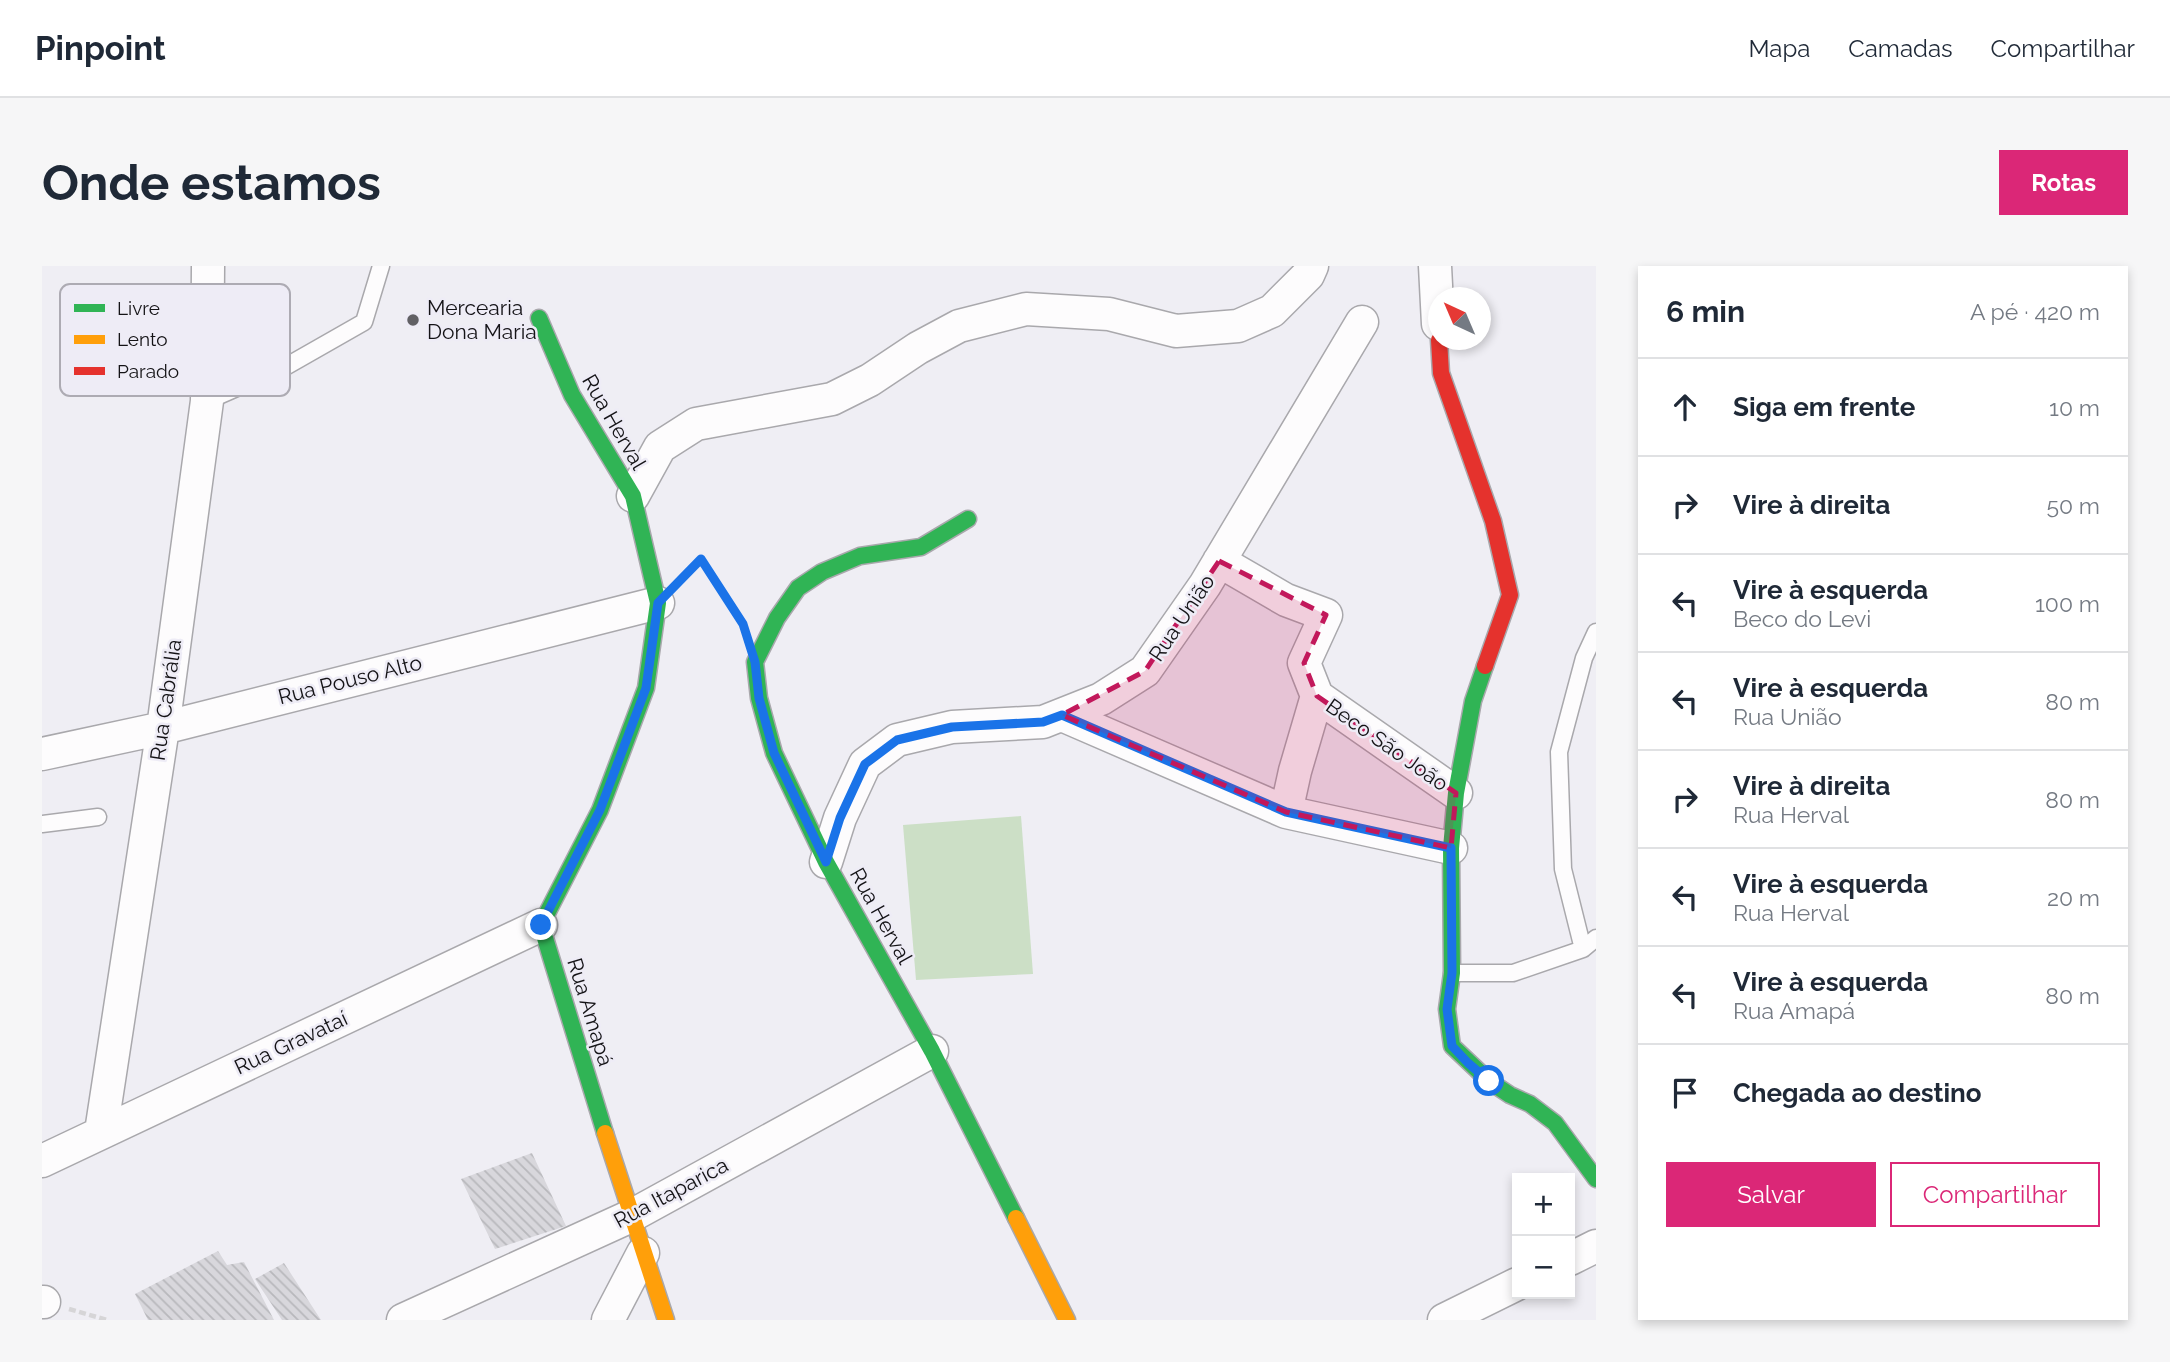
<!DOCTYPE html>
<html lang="pt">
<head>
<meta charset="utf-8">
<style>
	:root { --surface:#fff; --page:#f6f6f7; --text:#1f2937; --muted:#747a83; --line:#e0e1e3; --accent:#db2777 }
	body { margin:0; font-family:Raleway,sans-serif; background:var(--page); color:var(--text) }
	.controls { position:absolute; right:21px; bottom:21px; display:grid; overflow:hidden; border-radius:0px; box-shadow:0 4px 10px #0003 }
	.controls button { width:63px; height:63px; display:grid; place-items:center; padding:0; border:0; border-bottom:2px solid var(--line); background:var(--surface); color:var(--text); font:35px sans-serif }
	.compass { position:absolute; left:1386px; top:21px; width:63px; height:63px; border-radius:50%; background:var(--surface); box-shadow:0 4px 10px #0003; rotate:316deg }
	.stop { position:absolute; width:21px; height:21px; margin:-16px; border:5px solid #1a73e8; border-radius:50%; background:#fff }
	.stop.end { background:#1a73e8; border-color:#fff; box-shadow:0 2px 7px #0008 }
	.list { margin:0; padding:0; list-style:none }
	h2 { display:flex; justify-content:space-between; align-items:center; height:91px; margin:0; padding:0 28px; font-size:30px }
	h2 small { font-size:23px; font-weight:400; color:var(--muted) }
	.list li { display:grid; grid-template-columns:46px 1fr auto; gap:21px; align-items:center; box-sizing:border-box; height:98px; padding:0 28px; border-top:2px solid var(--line) }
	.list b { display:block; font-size:26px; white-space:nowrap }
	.list p { margin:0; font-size:23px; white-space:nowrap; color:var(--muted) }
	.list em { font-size:23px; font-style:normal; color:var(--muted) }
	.actions { display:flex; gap:14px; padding:21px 28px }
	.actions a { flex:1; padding:16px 0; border:2px solid var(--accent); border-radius:0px; text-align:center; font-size:24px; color:var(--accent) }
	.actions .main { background:var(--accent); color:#fff }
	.icon { flex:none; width:38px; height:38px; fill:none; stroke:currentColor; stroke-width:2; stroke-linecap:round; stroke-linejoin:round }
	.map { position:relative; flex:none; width:1554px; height:1054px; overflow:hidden; border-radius:0px }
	header { display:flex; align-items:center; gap:42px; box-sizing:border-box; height:98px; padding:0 35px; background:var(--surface); border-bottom:2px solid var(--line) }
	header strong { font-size:33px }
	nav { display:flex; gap:38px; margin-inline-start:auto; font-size:24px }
	.intro { display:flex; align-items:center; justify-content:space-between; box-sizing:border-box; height:168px; padding:0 42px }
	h1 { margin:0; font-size:49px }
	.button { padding:18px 32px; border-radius:0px; background:var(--accent); color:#fff; font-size:24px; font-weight:700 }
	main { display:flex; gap:42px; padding:0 42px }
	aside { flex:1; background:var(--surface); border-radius:0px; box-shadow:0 4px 10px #0003 }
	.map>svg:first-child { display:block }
	.green { fill:#ccdfc6 }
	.building { fill:url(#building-back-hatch) }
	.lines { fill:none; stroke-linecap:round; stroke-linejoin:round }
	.lane-casing { stroke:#a9a8ac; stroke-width:19 }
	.street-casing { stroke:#a9a8ac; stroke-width:35 }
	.fast-casing { stroke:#a9a8ac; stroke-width:19 }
	.slow-casing { stroke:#a9a8ac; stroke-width:19 }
	.jam-casing { stroke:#a9a8ac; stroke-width:19 }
	.path { stroke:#d6d5d7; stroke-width:4.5; stroke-dasharray:7 3.5; stroke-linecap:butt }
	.lane { stroke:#fdfcfd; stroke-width:16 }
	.street { stroke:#fdfcfd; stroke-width:32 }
	.fast { stroke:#30b455; stroke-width:16 }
	.slow { stroke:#ff9f0a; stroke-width:16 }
	.jam { stroke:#e5322d; stroke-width:16 }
	.route { stroke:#1a73e8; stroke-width:9 }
	.marked { fill:#c2185b; fill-opacity:0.2; stroke:#c2185b; stroke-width:5; stroke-dasharray:14 9; stroke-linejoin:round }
	.poi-dot { fill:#616064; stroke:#eeecf6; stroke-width:2.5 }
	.labels { text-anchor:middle; stroke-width:5; stroke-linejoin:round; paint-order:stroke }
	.poi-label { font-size:21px; fill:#141316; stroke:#eeecf6; text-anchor:start }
	.street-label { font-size:21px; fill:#141316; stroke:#eeecf6 }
	.key { fill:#eeecf6; stroke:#adabb3; stroke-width:2 }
	.key-label { font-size:19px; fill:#141316 }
</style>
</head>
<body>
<header>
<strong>Pinpoint</strong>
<nav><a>Mapa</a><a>Camadas</a><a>Compartilhar</a></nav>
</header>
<div class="intro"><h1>Onde estamos</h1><a class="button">Rotas</a></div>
<main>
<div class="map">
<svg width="1554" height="1054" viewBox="0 0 1554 1054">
	<defs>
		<pattern id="building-back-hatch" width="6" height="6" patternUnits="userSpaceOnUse" patternTransform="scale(1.75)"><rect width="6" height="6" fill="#d8d7dc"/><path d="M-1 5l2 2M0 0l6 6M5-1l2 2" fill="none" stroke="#b8b8bc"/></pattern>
	</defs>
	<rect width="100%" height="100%" fill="#efeef4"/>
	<path class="green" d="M979,550l12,158 -117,6 -13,-155z"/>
	<path class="building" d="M490,887l34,73 -71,23 -34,-70z
		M176,985l9,14 17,-3 30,58h-126l-13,-26z
		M242,997l37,57h-39l-27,-41z"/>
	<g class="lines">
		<defs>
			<path id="lane" d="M165,135l78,-34 79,-45 17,-56
				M0,558l56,-7
				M1541,683l-20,-80 -4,-117 25,-94 12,-26
				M1410,707h61l70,-24 13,-11"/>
			<path id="street" d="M1393,0l3,58
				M591,230l27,-49 36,-23 136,-25 38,-19 48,-32 41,-22 67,-17 83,5 67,17 62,-5 34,-15 36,-36 4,-9
				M1177,295l67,39 40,15 -22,48 13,33 -22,75 -9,41
				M1275,430l139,97
				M1020,449l224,97 165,36
				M0,488l121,-26 495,-125
				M784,596l14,-44 25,-54 32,-24 55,-13 91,-5 58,-23 44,-28 60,-86 157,-263
				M59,866l62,-404 44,-327 1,-135
				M0,895l499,-236
				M1528,993l26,-13
				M0,1036h2
				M361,1054l228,-104 301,-165
				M566,1054l35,-67
				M1402,1054l73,-36"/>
			<path id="fast" d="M497,52l33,77 61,101 25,107 -12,85 -46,122 -59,115 64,208
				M926,253l-47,28 -61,9 -38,16 -24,16 -21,30 -22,44 4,36 15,55 52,109 106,189 84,167
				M1443,400l-12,35 -17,92 -5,55 1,125 -5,36 5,37 37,35 21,14 20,9 25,19 41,56"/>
			<path id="slow" d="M563,867l61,187
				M974,952l51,102"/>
			<path id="jam" d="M1397,74l2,33 52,148 17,74 -25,71"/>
		</defs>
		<use href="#lane" class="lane-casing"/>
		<use href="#street" class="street-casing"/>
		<use href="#fast" class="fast-casing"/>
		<use href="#slow" class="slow-casing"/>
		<use href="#jam" class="jam-casing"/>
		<path class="path" d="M643,309l16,-16 40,62
			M27,1043l38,11"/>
		<use href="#lane" class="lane"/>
		<use href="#street" class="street"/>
		<use href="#fast" class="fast"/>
		<use href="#slow" class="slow"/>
		<use href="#jam" class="jam"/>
	</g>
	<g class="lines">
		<path class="route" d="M499,659l59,-115 46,-122 12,-85 43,-44 42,65 12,38 4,36 15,55 52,109 14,-44 25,-54 32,-24 55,-13 91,-5 19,-7 224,97 165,36 1,125 -5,36 5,37 16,17 21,18"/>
	</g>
	<path class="marked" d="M1177,295l107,54 -22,48 13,33 139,97 -5,55 -165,-36 -224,-97 83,-44z"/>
	<circle class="poi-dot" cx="371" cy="54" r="7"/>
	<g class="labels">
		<g class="poi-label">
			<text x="385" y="49">Mercearia<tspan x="385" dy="24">Dona Maria</tspan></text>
		</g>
		<g class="street-label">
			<text transform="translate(572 156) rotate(60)" y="7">Rua Herval</text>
			<text transform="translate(1140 352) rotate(-56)" y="7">Rua União</text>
			<text transform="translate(308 414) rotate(-14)" y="7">Rua Pouso Alto</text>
			<text transform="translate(124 434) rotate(-82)" y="7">Rua Cabrália</text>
			<text transform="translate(1345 479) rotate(35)" y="7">Beco São João</text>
			<text transform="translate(839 650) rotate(61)" y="7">Rua Herval</text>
			<text transform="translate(548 746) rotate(73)" y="7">Rua Amapá</text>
			<text transform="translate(249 777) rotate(-25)" y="7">Rua Gravataí</text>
			<text transform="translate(629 927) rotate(-28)" y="7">Rua Itaparica</text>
		</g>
	</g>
	<rect x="18" y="18" width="230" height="112" rx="10" class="key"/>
	<rect x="32" y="38" width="31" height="8" fill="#30b455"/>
	<rect x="32" y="69" width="31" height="9" fill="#ff9f0a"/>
	<rect x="32" y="101" width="31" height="8" fill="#e5322d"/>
	<g class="key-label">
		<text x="75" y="49">Livre</text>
		<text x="75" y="80">Lento</text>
		<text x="75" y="112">Parado</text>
	</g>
</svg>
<div class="controls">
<button>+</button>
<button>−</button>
</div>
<svg class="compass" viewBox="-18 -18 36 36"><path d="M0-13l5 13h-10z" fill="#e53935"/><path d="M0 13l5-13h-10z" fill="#747a83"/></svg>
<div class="stop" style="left:1447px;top:815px"></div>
<div class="stop end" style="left:499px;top:659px"></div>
</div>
<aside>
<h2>6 min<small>A pé · 420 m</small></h2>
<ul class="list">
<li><svg class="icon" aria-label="ahead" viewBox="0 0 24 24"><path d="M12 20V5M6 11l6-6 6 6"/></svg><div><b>Siga em frente</b></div><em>10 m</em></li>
<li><svg class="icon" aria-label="right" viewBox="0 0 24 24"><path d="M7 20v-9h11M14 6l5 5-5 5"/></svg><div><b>Vire à direita</b></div><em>50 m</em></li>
<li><svg class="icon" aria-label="left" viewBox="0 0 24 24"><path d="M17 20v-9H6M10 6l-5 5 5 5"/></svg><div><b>Vire à esquerda</b><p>Beco do Levi</p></div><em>100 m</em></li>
<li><svg class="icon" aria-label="left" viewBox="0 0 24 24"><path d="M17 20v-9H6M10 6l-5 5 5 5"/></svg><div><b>Vire à esquerda</b><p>Rua União</p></div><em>80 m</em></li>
<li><svg class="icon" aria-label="right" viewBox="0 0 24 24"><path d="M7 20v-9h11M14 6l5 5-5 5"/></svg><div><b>Vire à direita</b><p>Rua Herval</p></div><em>80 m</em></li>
<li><svg class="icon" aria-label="left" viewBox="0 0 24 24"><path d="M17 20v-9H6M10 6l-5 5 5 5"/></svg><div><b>Vire à esquerda</b><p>Rua Herval</p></div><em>20 m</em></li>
<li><svg class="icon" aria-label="left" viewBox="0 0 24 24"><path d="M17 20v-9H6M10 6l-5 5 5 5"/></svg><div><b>Vire à esquerda</b><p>Rua Amapá</p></div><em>80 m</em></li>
<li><svg class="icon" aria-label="arrive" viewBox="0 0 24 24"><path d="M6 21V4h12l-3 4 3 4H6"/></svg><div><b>Chegada ao destino</b></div></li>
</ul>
<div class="actions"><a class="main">Salvar</a><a>Compartilhar</a></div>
</aside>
</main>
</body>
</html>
